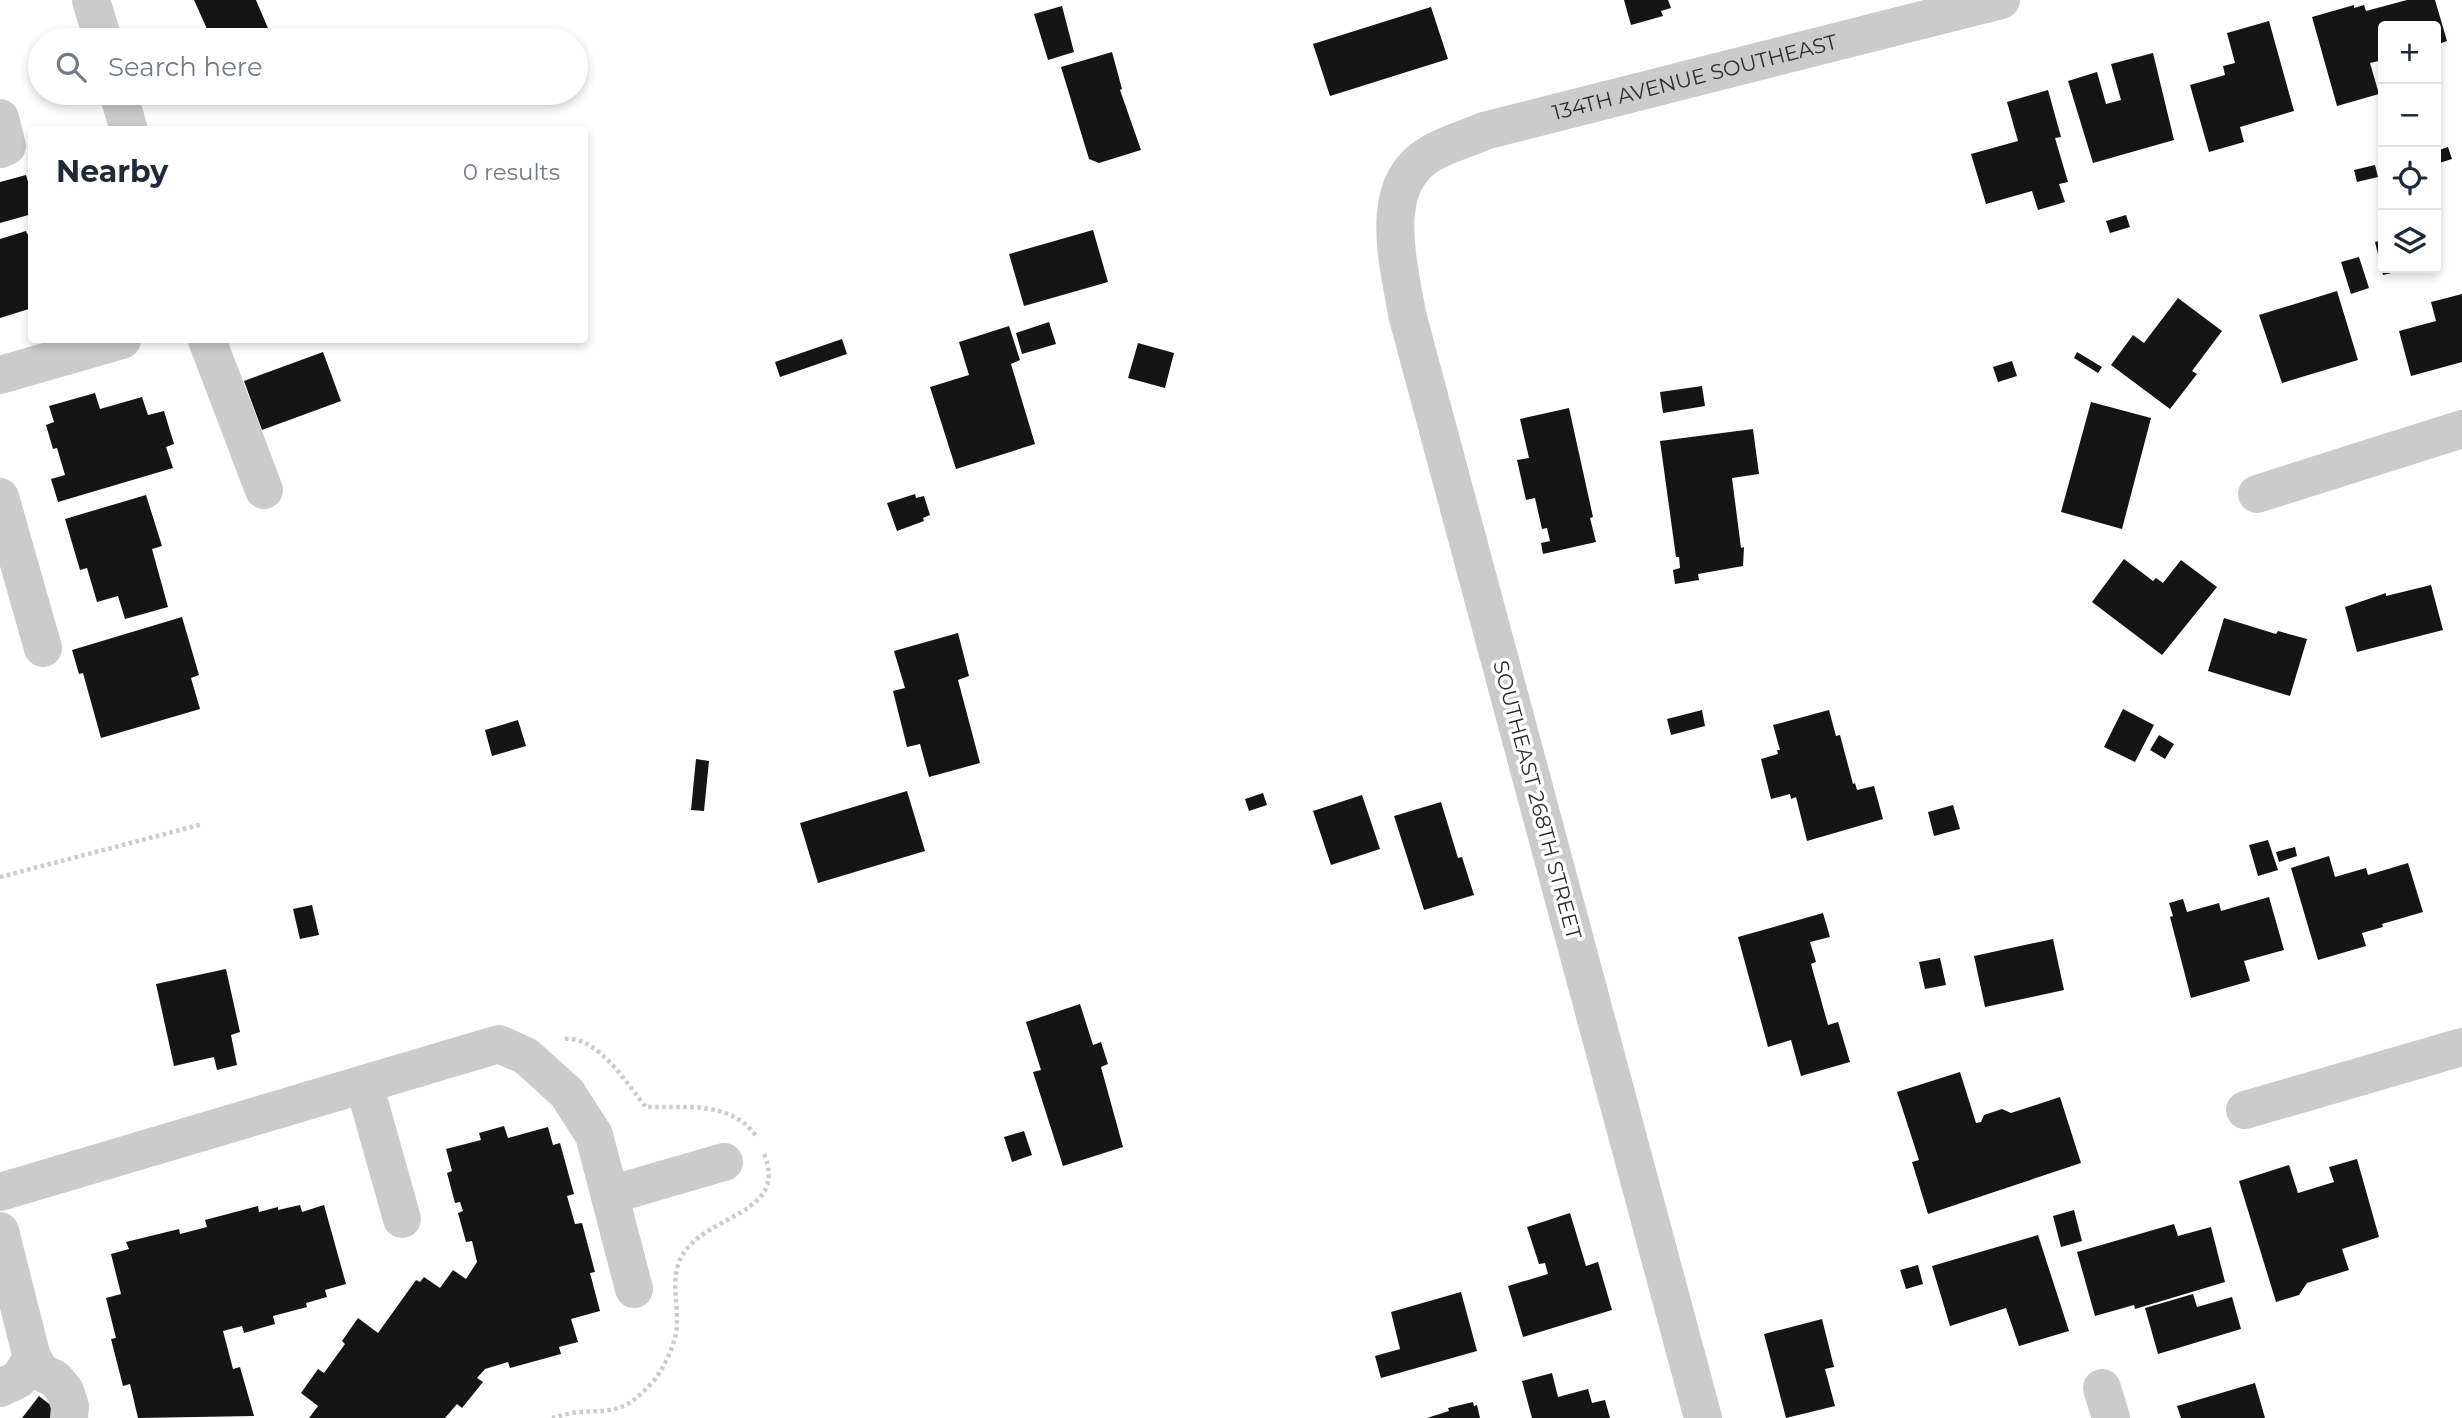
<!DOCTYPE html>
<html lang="en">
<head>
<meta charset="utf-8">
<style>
	:root { --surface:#fff; --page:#f6f6f7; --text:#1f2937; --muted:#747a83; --line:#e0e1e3 }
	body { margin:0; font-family:Montserrat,sans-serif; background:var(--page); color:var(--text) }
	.controls { position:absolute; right:21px; top:21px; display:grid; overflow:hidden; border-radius:7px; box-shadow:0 4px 10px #0003 }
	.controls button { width:63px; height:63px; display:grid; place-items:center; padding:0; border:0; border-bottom:2px solid var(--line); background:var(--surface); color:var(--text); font:35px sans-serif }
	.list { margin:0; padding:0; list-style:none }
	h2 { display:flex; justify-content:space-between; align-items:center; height:91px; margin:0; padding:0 28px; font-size:30px }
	h2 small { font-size:23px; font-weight:400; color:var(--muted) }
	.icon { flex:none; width:38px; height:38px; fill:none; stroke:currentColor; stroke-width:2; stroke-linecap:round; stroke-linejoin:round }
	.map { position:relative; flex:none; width:2462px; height:1418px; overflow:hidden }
	.search { position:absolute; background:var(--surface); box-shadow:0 4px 10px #0003; left:28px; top:28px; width:560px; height:77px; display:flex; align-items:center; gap:18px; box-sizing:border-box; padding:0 24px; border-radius:38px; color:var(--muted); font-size:26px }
	.panel { position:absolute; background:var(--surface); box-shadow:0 4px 10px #0003; left:28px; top:126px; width:560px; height:217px; border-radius:7px }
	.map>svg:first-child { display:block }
	.building { fill:#151515 }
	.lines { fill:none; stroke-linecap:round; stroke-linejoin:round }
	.path { stroke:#cbcbcb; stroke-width:4.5; stroke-dasharray:3.5 3.5; stroke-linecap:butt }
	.minor { stroke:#cbcbcb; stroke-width:38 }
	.labels { text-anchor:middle; stroke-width:7; stroke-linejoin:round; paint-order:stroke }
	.street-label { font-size:21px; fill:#2e2e2e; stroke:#fff }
</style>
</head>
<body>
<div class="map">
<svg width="2462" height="1418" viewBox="0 0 2462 1418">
	<rect width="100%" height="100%" fill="#fff"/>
	<path class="building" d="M194,0h62l14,33 -16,7h-42z
		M1624,0h44l3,8 -10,3 2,5 -32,9z
		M2407,0h28l12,41 -11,4v-19h-53v34l-13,3 9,31 -42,12 -25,-89 42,-12v3l10,-3 2,6z
		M1062,6l12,46 -26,8 -14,-46z
		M1431,7l17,52 -118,37 -17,-52z
		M2269,21l25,90 -54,16 4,15 -35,10 -19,-67 35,-10 -2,-9 12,-3 -8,-30z
		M1112,52l10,37 -2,1 21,60 -42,13 -10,-4 -28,-92z
		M2153,53l21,87 -81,23 -25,-82 29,-9 9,32 15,-4 -10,-36z
		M2048,90l13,47 -6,1 13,44 -9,2 6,18 -27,8 -6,-19 -46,13 -15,-50 47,-13 -11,-39z
		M2448,147l4,12 -16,5v-13z
		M2375,165l3,12 -21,5 -3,-12z
		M26,175l6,20v19l-32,9v-41z
		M2126,215l4,12 -20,6 -4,-12z
		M1093,230l15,52 -84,24 -15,-52z
		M26,231l1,3 5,-2v76l-32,10v-79z
		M2383,240v28l25,1 -25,6 -8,-33z
		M2359,257l10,31 -18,6 -10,-32z
		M2337,291l21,69 -76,23 -23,-68z
		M2462,294v68l-51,14 -12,-45 37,-10 -5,-19z
		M2178,298l44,33 -30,40 5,3 -27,35 -59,-44 22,-30 11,8z
		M1049,322l7,22 -34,10 -6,-21z
		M1009,326l11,34 -9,4 24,80 -79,25 -26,-82 39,-12 -10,-33z
		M842,339l5,15 -67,23 -5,-15z
		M1138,343l36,10 -9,35 -37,-10z
		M323,352l18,49 -79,29 -18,-49z
		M2077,352l25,15 -4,6 -24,-15z
		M2012,361l5,15 -19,6 -5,-15z
		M1702,386l3,20 -42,7 -3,-21z
		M95,393l5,16 42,-12 6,18 16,-4 10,33 -8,3 7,21 -115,34 -7,-23 14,-4 -8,-27 -4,1 -7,-24 8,-3 -5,-16z
		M2091,402l60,16 -29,111 -61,-17z
		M1569,408l24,109 -3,1 6,24 -53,12 -2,-11 9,-2 -3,-13 -5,1 -7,-31 -9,2 -9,-40 12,-2 -9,-39z
		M1753,429l6,45 -27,4 9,70 3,-1 -1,19 -45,8 1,6 -24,4 -2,-14 7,-2 -1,-11h-3l-16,-116z
		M915,494l1,4 8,-2 6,19 -7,3 1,3 -27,10 -10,-28z
		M146,495l16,51 -10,3 16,58 -43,12 -7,-23 -21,6 -10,-34 -7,2 -15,-51z
		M2124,559l29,22 3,-3 7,5 18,-23 36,27 -55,68 -70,-53z
		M2431,585l12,45 -86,22 -12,-45 41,-14v3z
		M182,617l17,58 -8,3 9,31 -99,29 -18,-65 -4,1 -7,-24z
		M2224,618l52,16 2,-3 29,8 -17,57 -82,-25z
		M958,633l11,43 -11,4 22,83 -51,14 -9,-33 -13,3 -14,-56 12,-3 -11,-37z
		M2123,709l31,16 -19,37 -31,-15z
		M1702,710l3,16 -34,9 -4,-16z
		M1829,710l7,26 4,-1 13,49 2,-1 2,7 17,-4 9,33 -76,22 -11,-44 -5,2 -1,-5 -19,5 -10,-40 17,-5 -1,-4h3l-7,-25z
		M518,720l8,26 -34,10 -7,-26z
		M2159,735l15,9 -9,15 -15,-9z
		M696,759l13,2 -5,50 -13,-1z
		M907,791l18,60 -107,32 -18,-60z
		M1263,793l4,12 -18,6 -4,-12z
		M1362,795l18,54 -49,16 -18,-54z
		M1441,802l17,56 4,-1 12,38 -50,15 -30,-94z
		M1953,805l7,24 -26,7 -6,-24z
		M2268,840l10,30 -20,6 -9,-31z
		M2295,847l2,9 -18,6 -3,-10z
		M2329,856l6,21 31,-9 2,7 40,-12 15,49 -41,12 1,3 -21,6 4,13 -48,14 -27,-92z
		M2269,897l15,53 -40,11 6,20 -59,17 -21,-81 3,-1 -4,-13 14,-4 4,13 32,-9 2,8z
		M312,905l7,30 -19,4 -7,-30z
		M1823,913l7,24 -20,5 6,20 -5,2 17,61 10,-3 12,40 -49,14 -10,-36 -23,7 -30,-110z
		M2053,939l11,51 -79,17 -11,-51z
		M1940,958l6,27 -21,4 -6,-27z
		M226,969l14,63 -9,3 6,30 -20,5 -3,-13 -40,9 -18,-82z
		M1080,1004l13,41 8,-3 7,22 -7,3 22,80 -60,19 -30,-94 8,-2 -15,-48z
		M1960,1072l16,51 5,-1 3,-7 18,-6 9,4 49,-16 21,66 -153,51 -16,-52 7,-2 -22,-68z
		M504,1126l4,12 40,-11 5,18 7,-2 14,51 -7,2 8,28 7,-1 13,49 -5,1 10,38 -29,8 7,23 -19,5 2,7 -51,14 -2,-6 -23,7 -8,9 6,4 -21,26 -5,-4 -12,14h-136l9,-12 -17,-13 17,-24 6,4 21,-29 -3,-3 16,-23 20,15 38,-53 4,2 4,-5 16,11 13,-18 13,9 11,-17 -5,-21 -6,1 -8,-29 5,-2 -3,-9 -5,1 -8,-30 5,-2 -6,-22 35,-9 -2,-7z
		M1024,1131l8,24 -20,7 -8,-25z
		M2357,1159l22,78 -37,12 7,21 -42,13 -8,12 -23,7 -37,-121 50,-16 9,28 36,-11 -5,-15z
		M300,1205l2,7 22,-7 22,79 -21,6 2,7 -21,6 1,4 -34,9 2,8 -31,9 -2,-7 -19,5 10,38 7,-2 14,49 -116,2 -8,-34 -7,2 -12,-47 5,-1 -10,-40 15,-4 -10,-40 18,-5 -3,-7 53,-13 1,5 27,-7 -2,-7 53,-14 1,6 19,-5v3z
		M2074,1210l8,31 -21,6 -8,-31z
		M1570,1213l16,53 12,-4 14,48 -89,27 -15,-51 40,-12 -3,-11 -6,1 -12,-37z
		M2174,1224l4,12 33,-9 14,55 -90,27 -1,-4 -39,11 -18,-64z
		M2038,1235l31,96 -50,15 -13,-38 -56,18 -18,-60z
		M1918,1265l5,19 -17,5 -6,-19z
		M1461,1292l16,59 -96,27 -6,-22 25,-7 -9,-37z
		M2193,1294l4,13 35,-10 9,32 -83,25 -13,-46z
		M1822,1319l12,48 -9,2 10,37 -49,12 -22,-84z
		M1552,1373l6,24 30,-8 4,14 13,-3 5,18h-78l-10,-37z
		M2255,1383l10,35h-84l-4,-12z
		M39,1396l28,22h-45z
		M1473,1402l1,4 3,-1 3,13h-53l22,-7 -1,-3z"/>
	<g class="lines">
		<path class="path" d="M0,877l203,-53
			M565,1039c33,-3 62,45 81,68 37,1 85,-7 110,29
			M552,1418c8,-2 17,-5 26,-6 31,-2 43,2 68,-23 13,-12 24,-33 29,-51 7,-27 -8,-59 8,-84 25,-40 106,-40 81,-100"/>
		<g class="minor">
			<path d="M91,0l12,40"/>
			<path d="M118,93l11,37"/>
			<path d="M0,118l7,28 -7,3"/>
			<path d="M207,340l57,150"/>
			<path d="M0,375l122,-35"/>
			<path d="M2257,494l205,-65"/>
			<path d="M0,497l43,151"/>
			<path d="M364,1084l38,135"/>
			<path d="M2245,1110l217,-63"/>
			<path d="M0,1192l499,-148 27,12 41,37 27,42 40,154"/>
			<path d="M610,1195l114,-33"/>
			<path d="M0,1231l32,127 -13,21 -19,9"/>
			<path d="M32,1358l9,14 14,7 10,12 5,15 -1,12"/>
			<path d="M2102,1388l9,30"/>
			<path id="s1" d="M1703,1418l-296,-1104c-8,-50 -31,-128 23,-160 16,-10 37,-15 54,-23l517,-131"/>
		</g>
	</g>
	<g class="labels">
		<g class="street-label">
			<text dy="7" stroke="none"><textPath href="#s1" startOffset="1592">134TH AVENUE SOUTHEAST</textPath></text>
			<text transform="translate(1537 800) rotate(75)" y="7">SOUTHEAST 268TH STREET</text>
		</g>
	</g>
</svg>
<div class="controls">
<button>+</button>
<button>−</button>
<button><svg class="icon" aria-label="locate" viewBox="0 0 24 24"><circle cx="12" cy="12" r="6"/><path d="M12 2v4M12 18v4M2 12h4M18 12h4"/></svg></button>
<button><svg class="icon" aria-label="layers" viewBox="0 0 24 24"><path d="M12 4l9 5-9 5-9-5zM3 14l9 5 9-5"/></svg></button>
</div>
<div class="search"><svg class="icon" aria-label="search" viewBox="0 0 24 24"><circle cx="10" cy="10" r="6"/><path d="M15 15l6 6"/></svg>Search here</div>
<section class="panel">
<h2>Nearby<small>0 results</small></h2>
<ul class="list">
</ul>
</section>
</div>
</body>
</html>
